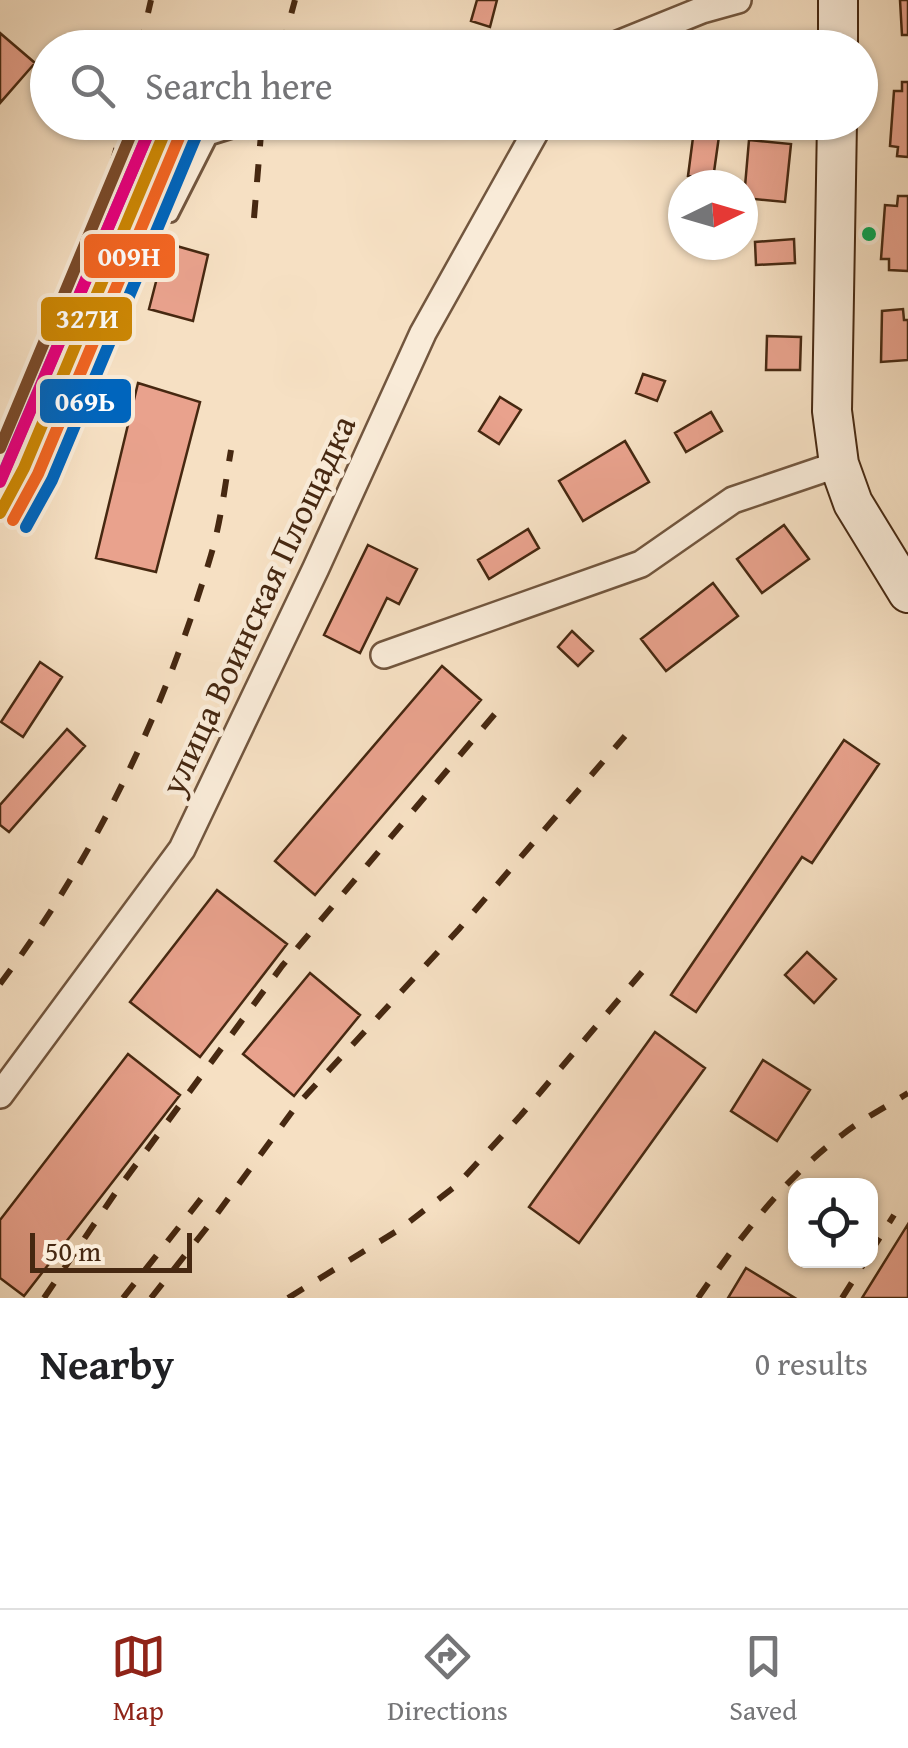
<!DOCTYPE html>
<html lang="en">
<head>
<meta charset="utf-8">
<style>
	:root { --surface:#fff; --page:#f2f2f2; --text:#202124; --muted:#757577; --line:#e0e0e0; --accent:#8f2418 }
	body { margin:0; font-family:"Gentium Book Plus",serif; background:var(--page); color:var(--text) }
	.controls { position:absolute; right:30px; bottom:30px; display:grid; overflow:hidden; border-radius:20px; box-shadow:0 2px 8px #0004 }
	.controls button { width:90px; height:90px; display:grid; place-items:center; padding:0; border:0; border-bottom:2px solid var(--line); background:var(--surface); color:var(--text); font:50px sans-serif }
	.compass { position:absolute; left:668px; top:170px; width:90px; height:90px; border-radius:50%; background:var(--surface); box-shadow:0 2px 8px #0004; rotate:85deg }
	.scale { position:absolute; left:30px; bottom:25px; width:162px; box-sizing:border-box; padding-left:10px; border:5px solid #462811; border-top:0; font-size:28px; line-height:35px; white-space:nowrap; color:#462811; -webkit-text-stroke:8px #f9ebd8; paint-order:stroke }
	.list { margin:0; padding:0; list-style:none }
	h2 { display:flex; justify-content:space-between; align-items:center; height:130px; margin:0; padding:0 40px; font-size:42px }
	h2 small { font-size:32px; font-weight:400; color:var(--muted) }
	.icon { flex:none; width:55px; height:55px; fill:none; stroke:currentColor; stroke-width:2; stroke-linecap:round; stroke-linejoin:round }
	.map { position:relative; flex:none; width:908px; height:1298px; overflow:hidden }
	.search { position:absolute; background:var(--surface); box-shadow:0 2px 8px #0004; left:30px; right:30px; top:30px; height:110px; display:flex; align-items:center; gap:25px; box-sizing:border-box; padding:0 35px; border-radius:55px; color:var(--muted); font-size:38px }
	.sheet { height:310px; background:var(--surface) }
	nav { display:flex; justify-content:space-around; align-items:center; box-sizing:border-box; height:140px; border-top:2px solid var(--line); background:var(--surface); font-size:28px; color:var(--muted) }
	nav a { display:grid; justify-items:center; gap:5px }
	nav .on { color:var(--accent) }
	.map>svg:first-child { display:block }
	.building { fill:#e9a28d; stroke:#462811; stroke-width:2.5 }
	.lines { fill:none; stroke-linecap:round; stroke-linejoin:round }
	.service-casing { stroke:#72563e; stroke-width:18 }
	.minor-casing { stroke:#72563e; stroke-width:30 }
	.secondary-casing { stroke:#462811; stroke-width:42 }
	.service { stroke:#f9ebd8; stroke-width:12 }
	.minor { stroke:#f9ebd8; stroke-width:25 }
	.secondary { stroke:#f9ebd8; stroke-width:38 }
	.rail { stroke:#462811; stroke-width:6; stroke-dasharray:18 18; stroke-linecap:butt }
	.rail-1-casing { stroke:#f9ebd8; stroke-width:20 }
	.rail-2-casing { stroke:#f9ebd8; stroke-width:20 }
	.rail-3-casing { stroke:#f9ebd8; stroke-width:20 }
	.rail-4-casing { stroke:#f9ebd8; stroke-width:20 }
	.rail-5-casing { stroke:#f9ebd8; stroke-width:20 }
	.rail-6-casing { stroke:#f9ebd8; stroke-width:20 }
	.rail-1 { stroke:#cb8604; stroke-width:12 }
	.rail-2 { stroke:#f26522; stroke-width:12 }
	.rail-3 { stroke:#8e44ad; stroke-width:12 }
	.rail-4 { stroke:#0065bd; stroke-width:12 }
	.rail-5 { stroke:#7a4b2a; stroke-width:12 }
	.rail-6 { stroke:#e5007d; stroke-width:12 }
	.bus-dot { fill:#00a651; stroke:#f9ebd8; stroke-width:4 }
	.labels { text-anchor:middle; stroke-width:9; stroke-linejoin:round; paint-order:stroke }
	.street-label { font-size:35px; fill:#462811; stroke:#f9ebd8 }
	.line-badge { stroke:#f9ebd8; stroke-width:4 }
	.badge-label { font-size:28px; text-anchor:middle; font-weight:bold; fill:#fff }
</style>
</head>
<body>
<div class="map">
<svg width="908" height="1298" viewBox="0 0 908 1298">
	<rect width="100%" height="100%" fill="#f6e0c3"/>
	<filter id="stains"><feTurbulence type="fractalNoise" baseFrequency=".002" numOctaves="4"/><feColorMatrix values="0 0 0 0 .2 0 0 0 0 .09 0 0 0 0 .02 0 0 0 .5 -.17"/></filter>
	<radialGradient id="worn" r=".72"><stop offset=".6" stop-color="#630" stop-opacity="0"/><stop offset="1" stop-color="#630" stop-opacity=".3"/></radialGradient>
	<path class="building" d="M477,0h20l-7,27 -19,-6z
		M900,0h8v35h-6z
		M0,33l35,30 -35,40z
		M902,82h6v75l-11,-1 1,-9 -8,-1 4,-55h8z
		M695,122h26l-8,57 -25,-3z
		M749,140l42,4 -6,58 -41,-4z
		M898,196h10v75l-19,-1v-11h-8l4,-54 12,1z
		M794,239l1,24 -39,2 -1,-23z
		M166,243l42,12 -15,66 -44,-12z
		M903,309l1,11h4v40l-27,2 1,-51z
		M767,336l34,1 -1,33h-34z
		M643,374l22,7 -8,20 -21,-8z
		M138,383l62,19 -44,170 -60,-14z
		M500,397l21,13 -22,34 -20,-13z
		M711,412l11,19 -36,21 -11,-19z
		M625,441l24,41 -66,39 -24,-40z
		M784,525l25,34 -47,34 -25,-34z
		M528,529l11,19 -50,31 -11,-19z
		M368,545l49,24 -18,35 -12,-6 -27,55 -36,-18z
		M713,583l25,33 -72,55 -25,-32z
		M572,631l21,20 -15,15 -20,-19z
		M40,662l22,15 -39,60 -22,-15z
		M442,666l39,34 -166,195 -40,-34z
		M67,729l18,17 -76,86 -9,-7v-20z
		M844,740l35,24 -67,99 -10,-6 -106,155 -25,-17z
		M217,890l70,54 -87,113 -70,-55z
		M807,952l29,27 -22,24 -29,-28z
		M310,973l50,42 -66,81 -51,-42z
		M655,1032l50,36 -126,175 -50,-36z
		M128,1054l52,41 -156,201 -24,-18v-58z
		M763,1060l47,30 -33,51 -46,-30z
		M908,1224v74h-46z
		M746,1268l49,30h-67z"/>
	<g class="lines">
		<defs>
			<path id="service" d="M171,215l39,-77 51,-16"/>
			<path id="minor" d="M608,48l94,-38 36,-10
				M384,655l257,-91 92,-64 106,-36
				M0,1095l182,-246 134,-281 107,-235 118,-211"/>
			<path id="secondary" d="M838,48v-48
				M837,122l-5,289 7,53 14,39 55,90"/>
		</defs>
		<use href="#service" class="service-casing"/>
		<use href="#minor" class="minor-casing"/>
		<use href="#secondary" class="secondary-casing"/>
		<use href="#service" class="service"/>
		<use href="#minor" class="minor"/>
		<use href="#secondary" class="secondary"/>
		<path class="rail" d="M140,48l11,-48
			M282,48l13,-48
			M254,218l8,-96
			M0,431c46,-96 99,-204 123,-309
			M0,984c97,-129 165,-274 211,-429 10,-34 14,-70 20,-105
			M870,1253l24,-38
			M44,1298l74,-109 164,-223 217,-257
			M123,1298l81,-103
			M151,1298l54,-68 92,-125 162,-176 166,-193
			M288,1298l112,-69 58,-45 63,-69 121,-143
			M698,1298c41,-59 86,-120 144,-163 20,-16 44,-28 66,-42
			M842,1298l24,-38"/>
		<defs>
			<path id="rail-1" d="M0,513l24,-45 145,-346"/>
			<path id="rail-2" d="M13,520l25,-46 145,-346"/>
			<path id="rail-3" d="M0,481l153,-359"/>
			<path id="rail-4" d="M26,527l26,-47 145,-346"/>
			<path id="rail-5" d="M0,448l136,-326"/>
			<path id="rail-6" d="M0,482l153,-360"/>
		</defs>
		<use href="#rail-1" class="rail-1-casing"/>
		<use href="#rail-2" class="rail-2-casing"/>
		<use href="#rail-3" class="rail-3-casing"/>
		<use href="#rail-4" class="rail-4-casing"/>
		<use href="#rail-5" class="rail-5-casing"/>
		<use href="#rail-6" class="rail-6-casing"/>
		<use href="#rail-1" class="rail-1"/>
		<use href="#rail-2" class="rail-2"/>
		<use href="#rail-3" class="rail-3"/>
		<use href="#rail-4" class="rail-4"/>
		<use href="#rail-5" class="rail-5"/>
		<use href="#rail-6" class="rail-6"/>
	</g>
	<circle class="bus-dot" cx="869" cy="234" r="9"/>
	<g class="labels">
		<g class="street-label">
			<text transform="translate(258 605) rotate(-65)" y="12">улица Воинская Площадка</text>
		</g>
	</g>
	<g class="line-badge">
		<rect x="82" y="232" width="95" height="48" rx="10" fill="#f26522"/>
		<rect x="39" y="295" width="95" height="48" rx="10" fill="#cb8604"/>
		<rect x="38" y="377" width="95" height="48" rx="10" fill="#0065bd"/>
	</g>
	<g class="badge-label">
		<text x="129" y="266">009Н</text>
		<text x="87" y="328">327И</text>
		<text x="85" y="411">069Ь</text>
	</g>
	<rect width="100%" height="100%" filter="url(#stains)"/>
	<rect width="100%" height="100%" fill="url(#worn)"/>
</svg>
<div class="controls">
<button><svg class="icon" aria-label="locate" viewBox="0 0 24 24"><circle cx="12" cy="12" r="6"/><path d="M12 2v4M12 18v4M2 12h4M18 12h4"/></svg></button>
</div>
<svg class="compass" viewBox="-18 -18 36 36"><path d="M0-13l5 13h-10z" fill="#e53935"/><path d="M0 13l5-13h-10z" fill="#757577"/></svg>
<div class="scale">50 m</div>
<div class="search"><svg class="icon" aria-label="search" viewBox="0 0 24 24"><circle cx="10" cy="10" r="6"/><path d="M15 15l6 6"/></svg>Search here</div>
</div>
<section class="sheet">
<h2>Nearby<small>0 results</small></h2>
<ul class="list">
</ul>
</section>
<nav>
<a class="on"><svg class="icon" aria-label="map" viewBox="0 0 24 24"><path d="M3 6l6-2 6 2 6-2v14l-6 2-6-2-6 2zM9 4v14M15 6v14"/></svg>Map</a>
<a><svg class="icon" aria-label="directions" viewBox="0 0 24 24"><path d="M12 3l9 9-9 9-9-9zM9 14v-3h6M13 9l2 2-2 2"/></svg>Directions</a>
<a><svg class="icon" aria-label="saved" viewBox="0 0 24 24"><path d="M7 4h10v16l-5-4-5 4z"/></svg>Saved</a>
</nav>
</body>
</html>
